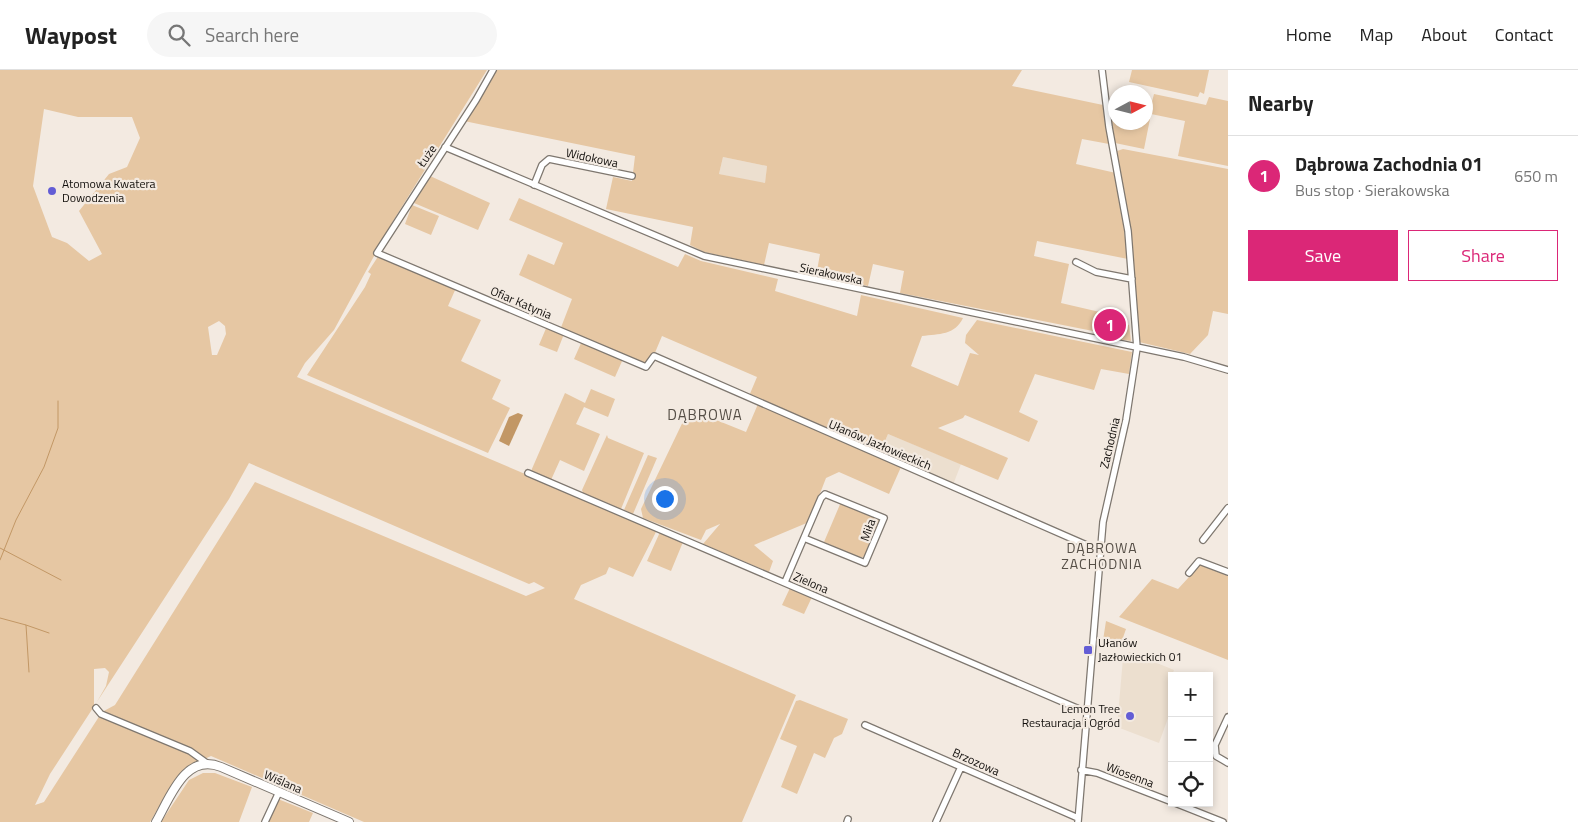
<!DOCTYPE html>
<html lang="en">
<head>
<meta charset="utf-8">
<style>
	:root { --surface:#fff; --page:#f6f6f6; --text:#222; --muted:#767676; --line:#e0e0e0; --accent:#db2777 }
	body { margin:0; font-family:"Titillium Web",sans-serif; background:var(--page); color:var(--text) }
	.controls { position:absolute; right:15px; bottom:15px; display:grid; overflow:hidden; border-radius:0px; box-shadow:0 2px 8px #0003 }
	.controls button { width:45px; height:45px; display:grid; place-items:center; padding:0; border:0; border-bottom:1px solid var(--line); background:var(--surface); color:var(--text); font:25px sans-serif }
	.compass { position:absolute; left:1108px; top:15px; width:45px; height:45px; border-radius:50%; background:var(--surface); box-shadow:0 2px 8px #0003; rotate:83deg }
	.you { position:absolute; left:664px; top:428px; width:18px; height:18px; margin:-12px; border:4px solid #fff; border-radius:50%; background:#1a73e8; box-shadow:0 0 0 8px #1a73e833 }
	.badge { display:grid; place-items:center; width:32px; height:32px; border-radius:50%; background:var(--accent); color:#fff; font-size:16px; font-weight:700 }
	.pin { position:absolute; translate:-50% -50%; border:2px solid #fff; box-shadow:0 1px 5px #0006 }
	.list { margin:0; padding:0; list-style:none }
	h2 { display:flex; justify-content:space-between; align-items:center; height:65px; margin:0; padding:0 20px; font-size:21px }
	h2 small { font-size:16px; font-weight:400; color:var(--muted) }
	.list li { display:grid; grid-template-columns:32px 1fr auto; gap:15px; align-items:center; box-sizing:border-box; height:80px; padding:0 20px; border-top:1px solid var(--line) }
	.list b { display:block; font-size:19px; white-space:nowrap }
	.list p { margin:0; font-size:16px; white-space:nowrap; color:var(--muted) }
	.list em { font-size:16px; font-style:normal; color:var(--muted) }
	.actions { display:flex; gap:10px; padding:15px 20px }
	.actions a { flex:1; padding:11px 0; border:1px solid var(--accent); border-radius:0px; text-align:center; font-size:18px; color:var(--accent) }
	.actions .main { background:var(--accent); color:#fff }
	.icon { flex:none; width:28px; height:28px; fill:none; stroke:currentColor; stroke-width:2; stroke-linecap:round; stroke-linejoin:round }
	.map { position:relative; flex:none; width:1228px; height:752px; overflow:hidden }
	header { display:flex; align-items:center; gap:30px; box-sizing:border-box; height:70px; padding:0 25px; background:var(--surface); border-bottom:1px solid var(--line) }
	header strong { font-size:24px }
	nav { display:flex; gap:28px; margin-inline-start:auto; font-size:18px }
	.search { width:350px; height:45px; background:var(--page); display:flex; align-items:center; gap:12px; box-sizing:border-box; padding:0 18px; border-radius:28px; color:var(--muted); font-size:19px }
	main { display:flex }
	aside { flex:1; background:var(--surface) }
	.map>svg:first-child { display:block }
	.built { fill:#ecdfcf }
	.green { fill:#e6c7a3; fill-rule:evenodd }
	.water { fill:#c29765 }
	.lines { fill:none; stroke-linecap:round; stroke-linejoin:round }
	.stream { stroke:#c29765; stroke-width:1 }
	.minor-casing { stroke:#7e776f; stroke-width:8 }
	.secondary-casing { stroke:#7e776f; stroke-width:10 }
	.minor { stroke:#fff; stroke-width:5.5 }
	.secondary { stroke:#fff; stroke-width:8 }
	.poi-dot { fill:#635dd5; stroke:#f3eae1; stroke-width:2 }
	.labels { text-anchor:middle; stroke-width:4.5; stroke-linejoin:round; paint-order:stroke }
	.street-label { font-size:12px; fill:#120f0c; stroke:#f3eae1 }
	.poi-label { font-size:12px; fill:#120f0c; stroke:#f3eae1; text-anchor:start }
	.neighbourhood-label { font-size:14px; letter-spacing:1px; fill:#564f47; stroke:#f3eae1 }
	.quarter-label { font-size:15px; letter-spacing:1px; fill:#564f47; stroke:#f3eae1 }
</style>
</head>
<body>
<header>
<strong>Waypost</strong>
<div class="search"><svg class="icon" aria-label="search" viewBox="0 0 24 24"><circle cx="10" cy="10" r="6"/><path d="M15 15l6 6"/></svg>Search here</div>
<nav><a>Home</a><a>Map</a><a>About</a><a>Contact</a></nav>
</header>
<main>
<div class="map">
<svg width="1228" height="752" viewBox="0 0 1228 752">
	<rect width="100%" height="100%" fill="#f3eae1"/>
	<path class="built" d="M723,87l44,9 -2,18 -46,-10z
		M888,364l73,30 -8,21 -57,-24 -3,-7 -13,-1z
		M1130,582l44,18 -6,14 4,1v22l-13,36 -42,-16 6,-69 2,-4z"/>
	<path class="green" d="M0,0h487l-94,151 -59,109 -29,33 -8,14 360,153 -24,47 -24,-10 -3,7 -25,11 -7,14 222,96 -54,127h-378l-153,-66 -26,12 -9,10 -26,44h-150zM44,39l34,8h54l8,21 -13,29 -18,7 -30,37 23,43 -13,7 -22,-18 -15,-6 -19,-51zM219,251l6,5 1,8 -9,21h-5l-4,-28zM249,393l280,121 5,-2 11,6 -19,8 -271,-114 -140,223 -13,7 -58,90 -9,3 15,-31 179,-275zM105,598l4,4 -3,14 -12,21v-38z
		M496,0h526l-10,16 91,19 6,39 -27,-5 -6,25 40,9 12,86 -91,-18 -3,15 35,8 -8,39 43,10 -11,18 -193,-38 4,-22 -31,-7 -5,22 -52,-10 4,-22 -51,-11 -5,22 -60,-13 -14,-7 3,-18 -87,-18 7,-32 19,4 3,-25 -171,-35zM723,87l44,9 -2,17 -46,-9z
		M1132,0h77l-5,24 -4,-2 -2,5 -69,-15z
		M1154,24l52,11 3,-8 19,4v65l-50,-10 7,-35 -34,-7 -7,35 -29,-6 -5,-38 5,1 1,16h30v-9h3z
		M1123,79l105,20v145l-15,-3 -5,24 -18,19 -51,-12 -14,-140 -8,-51z
		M430,106l60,27 -12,27 -64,-27z
		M519,128l159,69 7,-13 16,7 77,18 -3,12 82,25 4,-21 102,23c-8,17 -24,16 -41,18l-11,30 47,20 12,-33 9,2 -14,-12 1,-8 11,-15 155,32 -3,22 -28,-5 -7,21 -59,-16 -16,38 19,9 -9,21 -64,-27 -2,3 -25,10 70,30 -10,22 -110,-46 -8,19 -131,-57 8,-19 -95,-41 -8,19 -9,11 -85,-36 12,-31 -53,-24 9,-21 26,11 9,-22 -54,-23z
		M412,135l27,11 -8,19 -26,-11z
		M379,185l77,33 -8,18 33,14 -20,41 40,19 -9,19 18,9 -22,45 -181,-78 58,-88 6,-13 -3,-2z
		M1114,251l15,4 2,16 -29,-4 1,-10 11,-3z
		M547,256l17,8 -7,18 -18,-7z
		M582,271l41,18 -8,18 -41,-18z
		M591,319l24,10 -7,18 -24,-10 -8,17 24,10 -16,37 -24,-11 -9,20 -20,-9 34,-78 20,10z
		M758,334l143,63 -12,27 -50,-22 -13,6 -17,44 -55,23 19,16 -4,11 -66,-28 17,-20 -14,6 -5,10 -58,-22 -2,-9 48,-100 57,23z
		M607,365l1,3 36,15 -23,56 -38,-16 -1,-3z
		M648,385l9,3 -24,56 -9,-4z
		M841,432l37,16 2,5 -15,33 -5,2 -36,-16z
		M660,462l23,10 -12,29 -24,-10z
		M1200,495l28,11v84l-109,-43 33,-38 26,10z
		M790,518l22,9 -8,17 -22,-9z
		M1106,551l20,8 -7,20 -17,-2z
		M800,630l48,19 -6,15 -8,4 -9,20 -11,-5 -17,41 -16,-7 16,-41 -17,-7 16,-38z
		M203,703h12l37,14 -13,35h-78l28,-42z
		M278,729l35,14 -4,9h-40z"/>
	<path class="water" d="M518,343l5,2 -14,31 -10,-5 10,-24z"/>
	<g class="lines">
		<path class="stream" d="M0,478l61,32
			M0,490l16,-40 28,-53 14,-39v-27
			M0,548l26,7 3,47
			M26,555l23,8"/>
		<defs>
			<path id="minor" d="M493,0l-17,30 -99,153 269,114 8,-11 437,191 10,2
				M445,77l259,109 480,101 44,13
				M534,115l8,-20 7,-6 83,17
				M1076,192l20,10 36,7
				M528,403l558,239
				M1203,470l25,-32
				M1189,503l10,-12 29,11
				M785,512l36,-84 4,-4 59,24 -19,45 -61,-25
				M96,638l5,6 89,37 18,13
				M1228,647l-13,28 1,11 12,7
				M865,655l213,93
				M1081,700l16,3 75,29
				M1175,733l48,19
				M265,752l14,-30
				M847,752l1,-3
				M936,752l25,-55
				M1078,752l25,-300 23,-102 11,-72 -9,-117 -19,-104 -7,-57"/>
			<path id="secondary" d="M156,752c14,-24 29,-70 65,-55l128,55"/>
		</defs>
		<use href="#minor" class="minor-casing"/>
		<use href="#secondary" class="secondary-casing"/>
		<use href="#minor" class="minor"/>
		<use href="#secondary" class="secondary"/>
	</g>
	<g class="poi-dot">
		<circle cx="52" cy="121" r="5"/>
		<rect x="1083" y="575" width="10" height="10" rx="2.5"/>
		<circle cx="1130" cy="646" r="5"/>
	</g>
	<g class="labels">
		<g class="street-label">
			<text transform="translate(427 86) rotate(-55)" y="4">Łuże</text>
			<text transform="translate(592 88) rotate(12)" y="4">Widokowa</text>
			<text transform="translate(831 204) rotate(12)" y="4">Sierakowska</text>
			<text transform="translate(521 233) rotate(23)" y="4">Ofiar Katynia</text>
			<text transform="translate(1110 373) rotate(-77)" y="4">Zachodnia</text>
			<text transform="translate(880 375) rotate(23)" y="4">Ułanów Jazłowieckich</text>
			<text transform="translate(868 460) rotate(-70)" y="4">Miła</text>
			<text transform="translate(811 513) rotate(23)" y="4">Zielona</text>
			<text transform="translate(976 692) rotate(24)" y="4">Brzozowa</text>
			<text transform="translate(1130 705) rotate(21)" y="4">Wiosenna</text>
			<text transform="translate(283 712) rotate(23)" y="4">Wiślana</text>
		</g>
		<g class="poi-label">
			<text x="62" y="118">Atomowa Kwatera<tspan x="62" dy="14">Dowodzenia</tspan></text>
			<text x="1098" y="577">Ułanów<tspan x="1098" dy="14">Jazłowieckich 01</tspan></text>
			<text x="1120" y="643" text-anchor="end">Lemon Tree<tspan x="1120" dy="14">Restauracja i Ogród</tspan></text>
		</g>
		<g class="neighbourhood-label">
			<text x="1102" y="483">DĄBROWA<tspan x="1102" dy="16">ZACHODNIA</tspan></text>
		</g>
		<g class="quarter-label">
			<text x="705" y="350">DĄBROWA</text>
		</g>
	</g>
</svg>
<div class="controls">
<button>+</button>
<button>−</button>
<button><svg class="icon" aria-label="locate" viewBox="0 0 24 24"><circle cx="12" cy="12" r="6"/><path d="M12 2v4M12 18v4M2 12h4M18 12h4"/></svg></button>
</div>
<svg class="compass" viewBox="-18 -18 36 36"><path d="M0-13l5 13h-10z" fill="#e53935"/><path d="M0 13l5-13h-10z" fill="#767676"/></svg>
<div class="you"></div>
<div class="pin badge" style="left:1110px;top:255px">1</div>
</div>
<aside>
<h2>Nearby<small></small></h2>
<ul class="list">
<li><span class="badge">1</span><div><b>Dąbrowa Zachodnia 01</b><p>Bus stop · Sierakowska</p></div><em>650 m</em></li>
</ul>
<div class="actions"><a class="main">Save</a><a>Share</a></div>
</aside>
</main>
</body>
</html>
